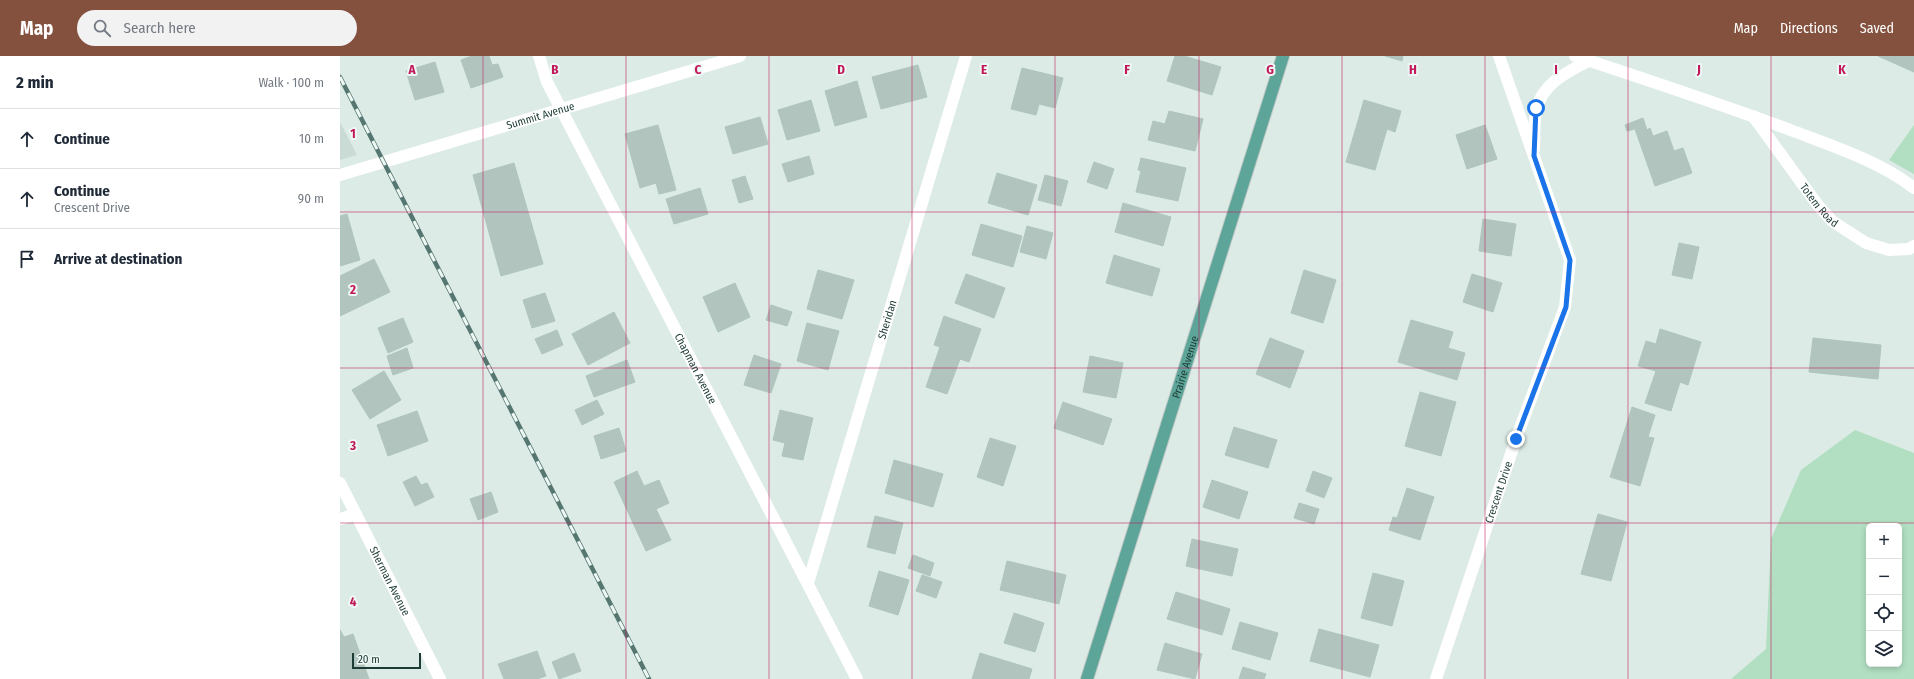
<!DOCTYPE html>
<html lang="en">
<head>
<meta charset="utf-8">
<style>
	:root { --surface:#fff; --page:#f2f2f3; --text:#1f2937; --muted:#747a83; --line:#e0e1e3; --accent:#84513e }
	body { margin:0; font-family:"Fira Sans Condensed",sans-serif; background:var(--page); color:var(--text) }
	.controls { position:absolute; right:12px; bottom:12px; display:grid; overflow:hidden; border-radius:6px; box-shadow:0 2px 6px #0003 }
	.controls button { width:36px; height:36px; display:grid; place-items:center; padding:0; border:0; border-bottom:1px solid var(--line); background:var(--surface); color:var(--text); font:20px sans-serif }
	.scale { position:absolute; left:12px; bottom:10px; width:69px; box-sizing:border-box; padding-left:4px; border:2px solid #1d3b35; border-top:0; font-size:11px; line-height:14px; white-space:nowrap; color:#1d3b35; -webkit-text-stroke:3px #edf7f3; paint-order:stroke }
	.stop { position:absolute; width:12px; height:12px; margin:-9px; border:3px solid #1a73e8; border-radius:50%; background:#fff }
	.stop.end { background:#1a73e8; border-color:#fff; box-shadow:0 1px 4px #0008 }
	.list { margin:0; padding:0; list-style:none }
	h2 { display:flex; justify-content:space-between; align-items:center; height:52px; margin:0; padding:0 16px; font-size:17px }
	h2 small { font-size:13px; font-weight:400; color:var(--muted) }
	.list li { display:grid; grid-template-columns:26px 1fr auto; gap:12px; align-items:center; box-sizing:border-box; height:60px; padding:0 16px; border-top:1px solid var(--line) }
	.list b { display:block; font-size:15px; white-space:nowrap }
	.list p { margin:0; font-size:13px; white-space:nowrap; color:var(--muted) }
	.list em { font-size:13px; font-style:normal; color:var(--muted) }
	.icon { flex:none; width:22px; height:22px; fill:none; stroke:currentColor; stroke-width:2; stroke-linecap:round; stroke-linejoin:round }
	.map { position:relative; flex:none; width:1574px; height:623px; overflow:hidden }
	header { display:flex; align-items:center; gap:24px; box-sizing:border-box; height:56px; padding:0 20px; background:var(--accent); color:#fff }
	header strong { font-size:19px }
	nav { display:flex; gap:22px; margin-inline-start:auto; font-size:14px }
	.search { width:280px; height:36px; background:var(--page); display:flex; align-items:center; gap:10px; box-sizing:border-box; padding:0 14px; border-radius:22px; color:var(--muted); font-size:15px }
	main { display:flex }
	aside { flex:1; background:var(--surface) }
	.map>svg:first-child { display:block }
	.built { fill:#cadad4 }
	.green { fill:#b2dfc2; fill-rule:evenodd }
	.building { fill:#b1c5be; stroke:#aec5bd }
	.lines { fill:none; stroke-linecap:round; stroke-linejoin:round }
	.major-casing { stroke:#c0c8c6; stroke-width:14 }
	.minor { stroke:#fff; stroke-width:12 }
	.major { stroke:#5ca598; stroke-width:12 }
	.rail-casing { stroke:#567771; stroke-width:4.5 }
	.rail { stroke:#edf7f3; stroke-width:3; stroke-dasharray:9; stroke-linecap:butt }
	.route { stroke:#1a73e8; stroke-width:5 }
	.grid { fill:none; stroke:#c2185b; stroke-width:1; stroke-opacity:0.55 }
	.labels { text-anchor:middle; stroke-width:4; stroke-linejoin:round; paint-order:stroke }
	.street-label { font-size:11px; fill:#1d3b35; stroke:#edf7f3 }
	.grid-label { font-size:13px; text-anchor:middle; font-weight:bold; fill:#c2185b; stroke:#edf7f3; stroke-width:4; stroke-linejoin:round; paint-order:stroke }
</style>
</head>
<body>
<header>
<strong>Map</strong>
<div class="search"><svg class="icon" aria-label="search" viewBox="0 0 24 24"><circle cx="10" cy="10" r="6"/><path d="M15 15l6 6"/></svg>Search here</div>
<nav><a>Map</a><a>Directions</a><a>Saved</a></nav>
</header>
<main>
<aside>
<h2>2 min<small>Walk · 100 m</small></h2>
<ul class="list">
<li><svg class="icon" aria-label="ahead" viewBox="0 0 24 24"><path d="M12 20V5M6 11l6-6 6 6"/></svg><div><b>Continue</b></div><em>10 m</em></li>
<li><svg class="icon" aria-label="ahead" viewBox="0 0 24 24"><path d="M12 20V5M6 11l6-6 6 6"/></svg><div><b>Continue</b><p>Crescent Drive</p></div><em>90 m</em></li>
<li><svg class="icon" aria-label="arrive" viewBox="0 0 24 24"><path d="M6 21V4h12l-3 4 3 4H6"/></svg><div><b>Arrive at destination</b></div></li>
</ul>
</aside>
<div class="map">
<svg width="1574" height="623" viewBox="0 0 1574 623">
	<rect width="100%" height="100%" fill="#dcebe5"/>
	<path class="built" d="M0,66l17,33 -17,5z"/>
	<path class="green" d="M1574,69v49l-25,-14z
		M1515,374l59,23v226h-183l35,-30 5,-110 30,-69zM1529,470h30v138h-30z"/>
	<path class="building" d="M132,0h17l3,9 6,-1 5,13 -32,11 -10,-28z
		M835,0h9l37,11 -9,28 -45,-14z
		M1045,0h18l-1,5z
		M1538,0h36v16z
		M95,6l9,30 -29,8 -9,-29z
		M578,9l9,32 -46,12 -9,-32z
		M682,12l41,10 -8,30 -16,-4 -3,11 -25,-6z
		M517,25l10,36 -32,9 -10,-35z
		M471,44l9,31 -33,9 -9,-30z
		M1024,44l37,11 -6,21 -8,-3 -12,41 -29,-8z
		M829,55l34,8 -8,32 -47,-11 5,-19 12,3z
		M420,61l8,27 -35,10 -8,-27z
		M1303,62l4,12 3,-2 3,8 14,-5 7,20 9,-3 9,25 -37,13 -20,-57 -8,2 -2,-6z
		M318,69l18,65 -17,4 -3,-11 -16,5 -15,-54z
		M1145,69l12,34 -30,10 -11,-34z
		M469,100l5,18 -26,8 -6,-18z
		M801,102l45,10 -8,33 -42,-9 5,-21 -3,-1z
		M754,106l20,7 -7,20 -20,-7z
		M174,107l29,101 -42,12 -28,-101z
		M657,117l40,12 -9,30 -40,-12z
		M705,119l23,6 -7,25 -23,-6z
		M405,120l8,23 -14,4 -7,-23z
		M360,132l8,26 -34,10 -8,-25z
		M783,147l48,14 -8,29 -48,-14z
		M7,158l13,46 -20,6v-50z
		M1143,163l33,5 -5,32 -32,-5z
		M641,168l41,12 -9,31 -41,-12z
		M687,170l26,7 -7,26 -26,-7z
		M1339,187l20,4 -7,32 -20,-4z
		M774,199l46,14 -8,27 -46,-13z
		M34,203l16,33 -50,24v-40z
		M478,214l36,10 -12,39 -35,-10z
		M964,214l32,10 -13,43 -32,-10z
		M626,218l39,14 -11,30 -39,-15z
		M1132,218l30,9 -9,29 -30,-10z
		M395,227l15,34 -32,15 -15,-35z
		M205,237l10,28 -23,7 -9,-28z
		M431,249l21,7 -5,14 -21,-6z
		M274,256l16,31 -42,22 -16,-31z
		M604,260l37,13 -12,33 -9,-3 -13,35 -21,-7 14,-40 -6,-2z
		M63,262l10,24 -25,11 -10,-25z
		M1071,264l42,12 -5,16 17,5 -8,27 -59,-18z
		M467,267l32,8 -11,39 -31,-9z
		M1320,273l41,13 -13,43 -8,-3 -9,29 -26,-8 11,-32 -18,-5 8,-25 10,3z
		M217,274l6,15 -21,9 -7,-15z
		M930,282l34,13 -14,37 -34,-14z
		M1473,282l68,7 -3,34 -69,-7z
		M67,292l6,20 -20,7 -6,-19z
		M414,299l27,9 -10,29 -27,-8z
		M750,300l33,7 -7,35 -33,-6z
		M287,304l8,22 -41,15 -8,-21z
		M44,315l17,29 -31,19 -18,-29z
		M1080,336l36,10 -15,54 -36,-10z
		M257,344l7,14 -22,11 -7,-15z
		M723,346l49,17 -9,26 -49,-17z
		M1292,351l23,8 -7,22 6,1 -14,48 -30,-9z
		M440,354l33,8 -10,42 -21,-4 3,-13 -12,-3z
		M77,355l11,30 -40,15 -11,-31z
		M894,371l43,13 -9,28 -43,-13z
		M279,372l7,23 -25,8 -7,-23z
		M650,382l26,8 -13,40 -26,-9z
		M554,404l49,14 -10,33 -48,-14z
		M297,415l7,15 15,-6 10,23 -13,6 15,31 -25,11 -32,-69z
		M973,415l19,7 -8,20 -18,-7z
		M76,420l5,9 6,-2 7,14 -19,9 -12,-24z
		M872,424l36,12 -9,27 -36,-12z
		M1067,432l27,9 -14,43 -31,-10 4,-13 4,1z
		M151,436l7,20 -20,8 -8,-21z
		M959,447l20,6 -5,15 -20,-6z
		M1258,458l29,8 -16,59 -30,-7z
		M535,460l28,7 -8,31 -28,-7z
		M852,483l46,10 -6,27 -46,-10z
		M573,499l21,8 -4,13 -22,-8z
		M667,505l59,14 -7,29 -59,-14z
		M539,515l30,9 -11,35 -29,-9z
		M1033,517l31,8 -12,45 -31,-8z
		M582,519l20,7 -6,16 -20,-7z
		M836,536l54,17 -8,26 -55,-16z
		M674,557l30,10 -9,29 -31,-9z
		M900,566l38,11 -8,27 -38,-11z
		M979,573l60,16 -9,32 -60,-16z
		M0,574l4,7 9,-3 16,45h-29z
		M825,587l37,11 -7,25 -38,-9z
		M197,595l9,25 -9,3h-33l-6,-15z
		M234,597l7,18 -22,8 -7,-17z
		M640,597l52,16 -3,10h-57z
		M903,611l23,7 -2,5h-25z"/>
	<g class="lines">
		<defs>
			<g id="major">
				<path id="s7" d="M747,623l196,-623"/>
			</g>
		</defs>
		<use href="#major" class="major-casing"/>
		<g class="minor">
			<path id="s1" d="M199,0l8,26 310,597"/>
			<path d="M1235,0c73,24 146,48 218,75 40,15 88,31 121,57"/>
			<path id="s2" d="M1413,60l64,88 15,17 34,22 23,7 20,-1 5,-3"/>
			<path d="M1194,93c1,-13 -1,-29 3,-41 6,-25 31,-36 51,-47"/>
			<path id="s3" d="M0,119l400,-119"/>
			<path id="s4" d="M0,427l100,196"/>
			<path d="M0,463l16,-5"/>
			<path id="s5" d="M468,527l158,-527"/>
			<path id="s6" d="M1096,623l80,-240 49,-132 5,-47 -71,-204"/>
		</g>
		<use href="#major" class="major"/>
		<defs>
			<path id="rail" d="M0,21l309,602"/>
		</defs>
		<use href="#rail" class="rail-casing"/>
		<use href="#rail" class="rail"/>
	</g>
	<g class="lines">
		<path class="route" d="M1176,383l50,-132 4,-47 -36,-104 2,-48"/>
	</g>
	<path class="grid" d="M143,0v623M286,0v623M429,0v623M572,0v623M715,0v623M859,0v623M1002,0v623M1145,0v623M1288,0v623M1431,0v623M0,156h1574M0,312h1574M0,467h1574"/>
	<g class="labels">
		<g class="street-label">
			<text dy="4" stroke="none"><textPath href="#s3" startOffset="209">Summit Avenue</textPath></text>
			<text dy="4" stroke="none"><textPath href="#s2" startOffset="111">Totem Road</textPath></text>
			<text dy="4" stroke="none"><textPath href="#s5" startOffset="275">Sheridan</textPath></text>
			<text dy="4" stroke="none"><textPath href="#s7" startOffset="327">Prairie Avenue</textPath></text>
			<text dy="4" stroke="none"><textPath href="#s1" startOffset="350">Chapman Avenue</textPath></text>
			<text dy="4" stroke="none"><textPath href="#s6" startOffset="197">Crescent Drive</textPath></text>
			<text dy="4" stroke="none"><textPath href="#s4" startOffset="110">Sherman Avenue</textPath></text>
		</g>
	</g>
	<g class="grid-label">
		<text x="72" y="18">A</text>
		<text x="215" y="18">B</text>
		<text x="358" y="18">C</text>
		<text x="501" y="18">D</text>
		<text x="644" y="18">E</text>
		<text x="787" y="18">F</text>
		<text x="930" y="18">G</text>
		<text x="1073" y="18">H</text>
		<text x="1216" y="18">I</text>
		<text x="1359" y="18">J</text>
		<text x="1502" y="18">K</text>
		<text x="13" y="82">1</text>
		<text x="13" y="238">2</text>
		<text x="13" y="394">3</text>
		<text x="13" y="550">4</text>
	</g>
</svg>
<div class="controls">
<button>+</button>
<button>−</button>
<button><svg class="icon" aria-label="locate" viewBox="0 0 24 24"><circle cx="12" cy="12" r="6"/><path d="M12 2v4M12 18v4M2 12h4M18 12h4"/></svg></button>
<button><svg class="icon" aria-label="layers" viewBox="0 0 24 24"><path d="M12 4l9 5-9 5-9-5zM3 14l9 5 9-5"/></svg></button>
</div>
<div class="scale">20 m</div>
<div class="stop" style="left:1196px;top:52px"></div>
<div class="stop end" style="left:1176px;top:383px"></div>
</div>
</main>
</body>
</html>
